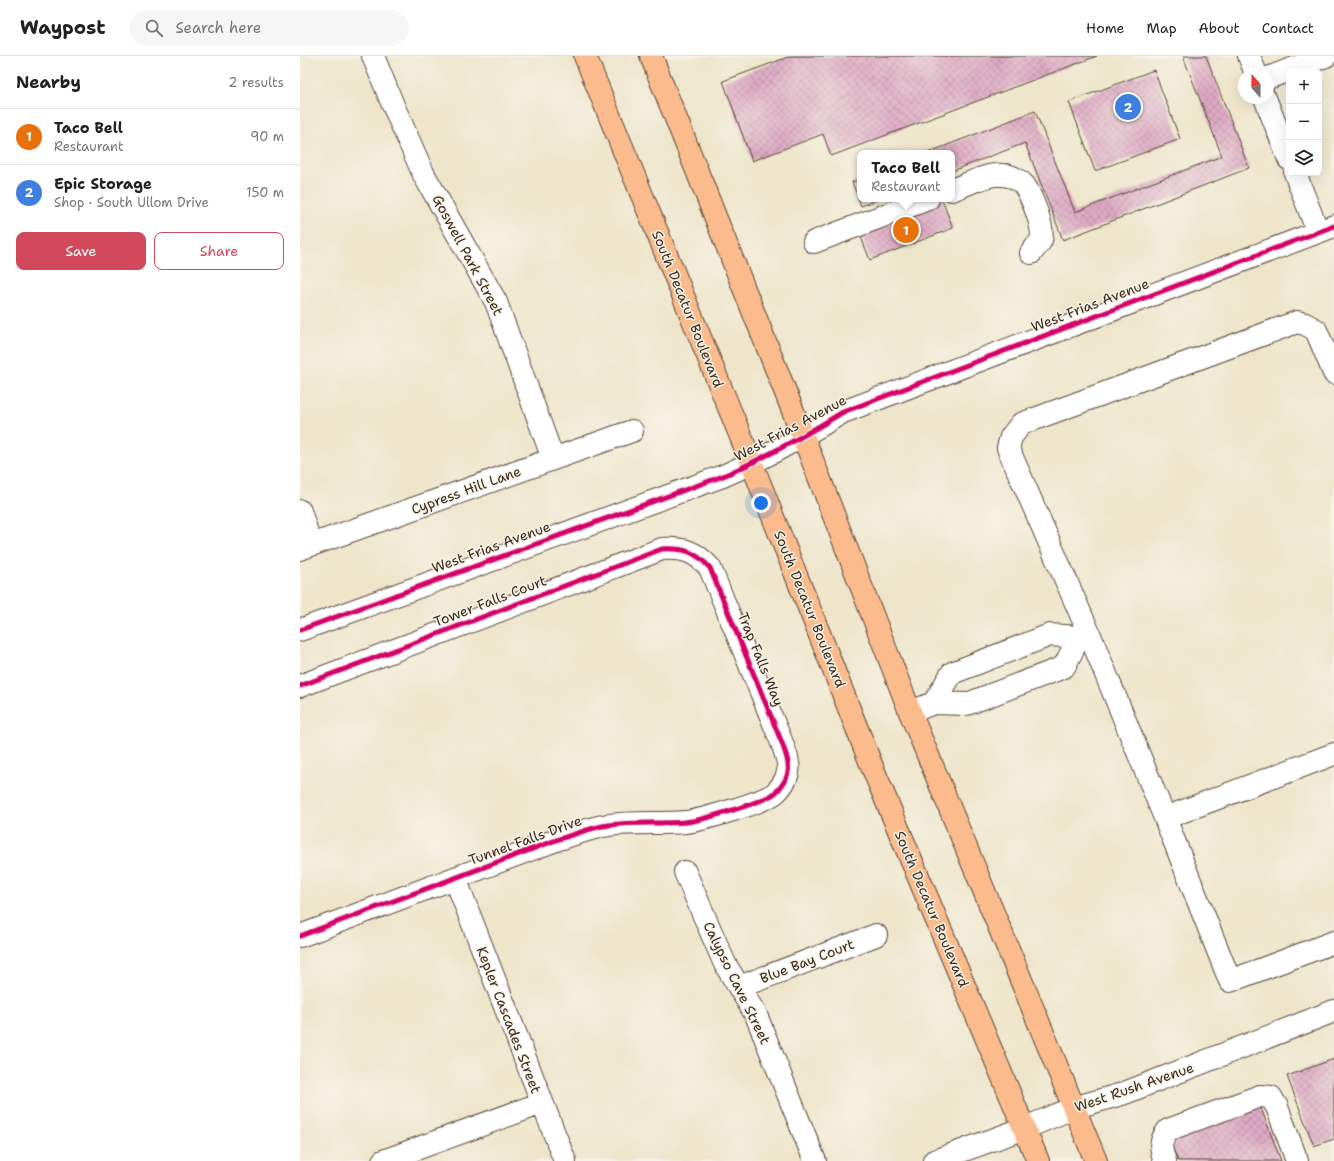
<!DOCTYPE html>
<html lang="en">
<head>
<meta charset="utf-8">
<style>
	:root { --surface:#fff; --page:#f6f6f6; --text:#202124; --muted:#757577; --line:#e0e0e0; --accent:#d1495b }
	body { margin:0; font-family:"Shantell Sans",sans-serif; background:var(--page); color:var(--text) }
	.controls { position:absolute; right:12px; top:12px; display:grid; overflow:hidden; border-radius:8px; box-shadow:0 4px 16px #0002 }
	.controls button { width:36px; height:36px; display:grid; place-items:center; padding:0; border:0; border-bottom:1px solid var(--line); background:var(--surface); color:var(--text); font:20px sans-serif }
	.compass { position:absolute; left:938px; top:12px; width:36px; height:36px; border-radius:50%; background:var(--surface); box-shadow:0 4px 16px #0002; rotate:340deg }
	.you { position:absolute; left:461px; top:447px; width:14px; height:14px; margin:-10px; border:3px solid #fff; border-radius:50%; background:#1a73e8; box-shadow:0 0 0 6px #1a73e833 }
	.badge { display:grid; place-items:center; width:26px; height:26px; border-radius:50%; background:var(--accent); color:#fff; font-size:13px; font-weight:700 }
	.pin { position:absolute; translate:-50% -50%; border:2px solid #fff; box-shadow:0 1px 4px #0006 }
	.popup { position:absolute; left:557px; top:94px; width:98px; height:52px; box-sizing:border-box; display:grid; place-content:center; border-radius:8px; background:var(--surface); filter:drop-shadow(0 1px 3px #0005); font-size:13px; white-space:nowrap; color:var(--muted) }
	.popup b { font-size:15px; color:var(--text) }
	.popup::after { content:''; position:absolute; left:50%; top:100%; margin-left:-8px; border:8px solid transparent; border-top-color:var(--surface) }
	.list { margin:0; padding:0; list-style:none }
	h2 { display:flex; justify-content:space-between; align-items:center; height:52px; margin:0; padding:0 16px; font-size:17px }
	h2 small { font-size:13px; font-weight:400; color:var(--muted) }
	.list li { display:grid; grid-template-columns:26px 1fr auto; gap:12px; align-items:center; box-sizing:border-box; height:56px; padding:0 16px; border-top:1px solid var(--line) }
	.list b { display:block; font-size:15px; white-space:nowrap }
	.list p { margin:0; font-size:13px; white-space:nowrap; color:var(--muted) }
	.list em { font-size:13px; font-style:normal; color:var(--muted) }
	.actions { display:flex; gap:8px; padding:12px 16px }
	.actions a { flex:1; padding:9px 0; border:1px solid var(--accent); border-radius:8px; text-align:center; font-size:14px; color:var(--accent) }
	.actions .main { background:var(--accent); color:#fff }
	.icon { flex:none; width:22px; height:22px; fill:none; stroke:currentColor; stroke-width:2; stroke-linecap:round; stroke-linejoin:round }
	.map { position:relative; flex:none; width:1034px; height:1105px; overflow:hidden }
	header { display:flex; align-items:center; gap:24px; box-sizing:border-box; height:56px; padding:0 20px; background:var(--surface); border-bottom:1px solid var(--line) }
	header strong { font-size:19px }
	nav { display:flex; gap:22px; margin-inline-start:auto; font-size:14px }
	.search { width:280px; height:36px; background:var(--page); display:flex; align-items:center; gap:10px; box-sizing:border-box; padding:0 14px; border-radius:22px; color:var(--muted); font-size:15px }
	main { display:flex }
	aside { flex:1; background:var(--surface) }
	.map>svg:first-child { display:block }
	.building { fill:url(#building-cross-hatch) }
	.lines { fill:none; stroke-linecap:round; stroke-linejoin:round }
	.minor-casing { stroke:#564638; stroke-width:24 }
	.major-casing { stroke:#564638; stroke-width:24 }
	.minor { stroke:#fff; stroke-width:22 }
	.major { stroke:#fbbb8c; stroke-width:22 }
	.cycleway-casing { stroke:#f7f3e8; stroke-width:8 }
	.cycleway { stroke:#d6006c; stroke-width:5 }
	.labels { text-anchor:middle; stroke-width:3; stroke-linejoin:round; paint-order:stroke }
	.street-label { font-size:14px; fill:#3b2a1e; stroke:#f7f3e8 }
</style>
</head>
<body>
<header>
<strong>Waypost</strong>
<div class="search"><svg class="icon" aria-label="search" viewBox="0 0 24 24"><circle cx="10" cy="10" r="6"/><path d="M15 15l6 6"/></svg>Search here</div>
<nav><a>Home</a><a>Map</a><a>About</a><a>Contact</a></nav>
</header>
<main>
<aside>
<h2>Nearby<small>2 results</small></h2>
<ul class="list">
<li><span class="badge" style="background:#e8710a">1</span><div><b>Taco Bell</b><p>Restaurant</p></div><em>90 m</em></li>
<li><span class="badge" style="background:#3f7fe0">2</span><div><b>Epic Storage</b><p>Shop · South Ullom Drive</p></div><em>150 m</em></li>
</ul>
<div class="actions"><a class="main">Save</a><a>Share</a></div>
</aside>
<div class="map">
<svg width="1034" height="1105" viewBox="0 0 1034 1105">
	<defs>
		<pattern id="building-cross-hatch" width="8" height="8" patternUnits="userSpaceOnUse"><rect width="8" height="8" fill="#deaac4"/><path d="M0 0l8 8M0 8l8-8" fill="none" stroke="#b58b9f"/></pattern>
	</defs>
	<rect width="100%" height="100%" fill="#f7f3e8"/>
	<filter id="ink" filterUnits="userSpaceOnUse"><feTurbulence type="fractalNoise" baseFrequency=".025" numOctaves="2"/><feDisplacementMap in="SourceGraphic" scale="8" xChannelSelector="R" yChannelSelector="G"/><feConvolveMatrix kernelMatrix="1 2 1 2 8 2 1 2 1" color-interpolation-filters="sRGB"/></filter>
	<filter id="wash" filterUnits="userSpaceOnUse"><feTurbulence type="fractalNoise" baseFrequency=".012" numOctaves="4" result="noise"/><feDisplacementMap in="SourceGraphic" scale="16" xChannelSelector="R" yChannelSelector="G"/><feGaussianBlur stdDeviation="0.9" result="paint"/><feColorMatrix in="noise" values="0 0 0 0 0 0 0 0 0 0 0 0 0 0 0 0 0 1.4 0 .05"/><feComposite in="paint" operator="in"/></filter>
	<g filter="url(#wash)">
		<rect width="100%" height="100%" fill="#eee5ca"/>
		<g id="blocks">
			<path class="building" d="M491,0h306l-266,100 -8,-22 -71,27 -29,-80z
				M883,0h23l43,112 -186,72 -38,-97 -73,28v-18h-25l108,-42 40,101 147,-56z
				M854,14l26,69 -85,32 -26,-69z
				M560,123v20h20l-19,7 -9,-24z
				M642,144l11,28 -83,32 -11,-28z
				M1034,1003v80l-20,7 -27,-70z
				M959,1047l22,58h-103l-10,-25z"/>
		</g>
	</g>
	<g filter="url(#ink)">
		<use href="#blocks" fill-opacity="0" stroke="#564638" stroke-width="1"/>
		<g class="lines">
			<defs>
				<path id="minor" d="M73,0l20,49 31,70 72,127 57,157
					M949,0l7,18
					M968,22l58,-22
					M965,42l24,61
					M995,117l23,59
					M652,134c14,-5 36,-17 50,-15 8,0 16,4 22,10 7,10 21,43 17,55 -2,4 -7,9 -10,13
					M514,186l114,-43
					M1034,317l-18,-43 -11,-6 -8,-2 -276,102 -10,13 -3,11 81,185 76,185 169,-64
					M0,455l11,34
					M0,493l332,-118
					M0,574l423,-154c42,-18 81,-40 120,-64l491,-186
					M0,630l362,-137c22,-1 33,2 48,19l72,175c3,9 8,20 6,29 -1,7 -8,17 -13,21 -11,9 -75,28 -90,29 -25,2 -51,0 -76,3 -17,2 -33,9 -50,14l-259,97
					M634,647l18,-30 98,-38 29,2 10,-4
					M610,656l24,-9 33,1 97,-37 15,-30
					M865,762l65,163 104,-39
					M385,816l40,92 31,51 59,146
					M155,822l110,283
					M439,931l137,-52
					M83,1105l159,-58
					M634,1105l91,-33 48,-20 49,-14 212,-83
					M865,1105c-5,-13 -6,-19 3,-31l92,-34 11,1 6,10 20,54"/>
				<path id="major" d="M285,0l167,408 121,305 165,392
					M351,0l152,380 107,276 186,449"/>
			</defs>
			<use href="#minor" class="minor-casing"/>
			<use href="#major" class="major-casing"/>
			<use href="#minor" class="minor"/>
			<use href="#major" class="major"/>
			<defs>
				<path id="cycleway" d="M0,574l423,-154c42,-18 81,-40 120,-64l491,-186
					M0,630l362,-137c22,-1 33,2 48,19l72,175c3,9 8,20 6,29 -1,7 -8,17 -13,21 -11,9 -75,28 -90,29 -25,2 -51,0 -76,3 -17,2 -33,9 -50,14l-259,97"/>
			</defs>
			<use href="#cycleway" class="cycleway-casing"/>
			<use href="#cycleway" class="cycleway"/>
		</g>
	</g>
	<g class="labels">
		<g class="street-label">
			<text transform="translate(168 199) rotate(62)" y="5">Goswell Park Street</text>
			<text transform="translate(790 249) rotate(-21)" y="5">West Frias Avenue</text>
			<text transform="translate(388 253) rotate(68)" y="5">South Decatur Boulevard</text>
			<text transform="translate(490 372) rotate(-28)" y="5">West Frias Avenue</text>
			<text transform="translate(166 434) rotate(-20)" y="5">Cypress Hill Lane</text>
			<text transform="translate(191 491) rotate(-20)" y="5">West Frias Avenue</text>
			<text transform="translate(190 545) rotate(-21)" y="5">Tower Falls Court</text>
			<text transform="translate(510 553) rotate(68)" y="5">South Decatur Boulevard</text>
			<text transform="translate(461 603) rotate(68)" y="5">Trap Falls Way</text>
			<text transform="translate(225 784) rotate(-20)" y="5">Tunnel Falls Drive</text>
			<text transform="translate(632 853) rotate(67)" y="5">South Decatur Boulevard</text>
			<text transform="translate(507 905) rotate(-21)" y="5">Blue Bay Court</text>
			<text transform="translate(437 927) rotate(64)" y="5">Calypso Cave Street</text>
			<text transform="translate(209 964) rotate(69)" y="5">Kepler Cascades Street</text>
			<text transform="translate(834 1031) rotate(-19)" y="5">West Rush Avenue</text>
		</g>
	</g>
</svg>
<div class="controls">
<button>+</button>
<button>−</button>
<button><svg class="icon" aria-label="layers" viewBox="0 0 24 24"><path d="M12 4l9 5-9 5-9-5zM3 14l9 5 9-5"/></svg></button>
</div>
<svg class="compass" viewBox="-18 -18 36 36"><path d="M0-13l5 13h-10z" fill="#e53935"/><path d="M0 13l5-13h-10z" fill="#757577"/></svg>
<div class="you"></div>
<div class="pin badge" style="left:606px;top:174px;background:#e8710a">1</div>
<div class="popup"><b>Taco Bell</b>Restaurant</div>
<div class="pin badge" style="left:828px;top:51px;background:#3f7fe0">2</div>
</div>
</main>
</body>
</html>
